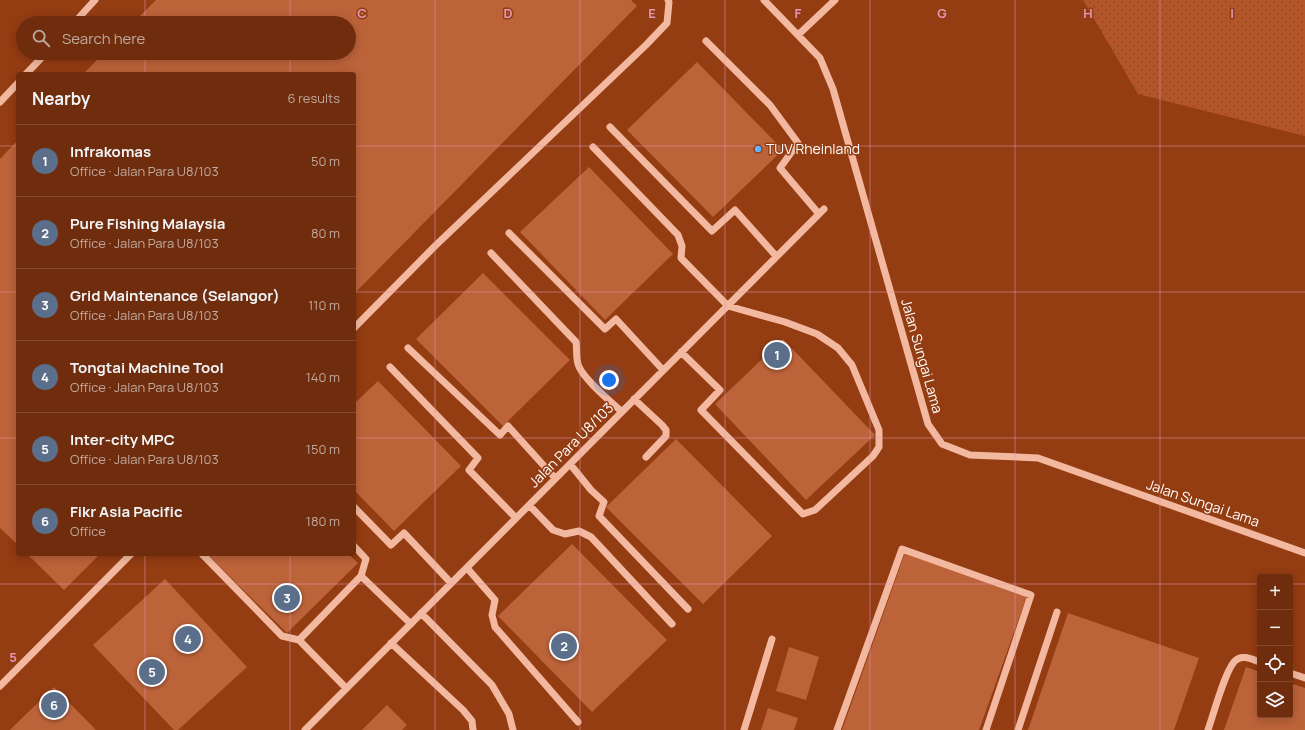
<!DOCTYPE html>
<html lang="en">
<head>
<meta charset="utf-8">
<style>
	:root { --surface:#6f2d0e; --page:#77391c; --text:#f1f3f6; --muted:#c0a89e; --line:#81492e; --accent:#61b4ff }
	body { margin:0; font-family:Manrope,sans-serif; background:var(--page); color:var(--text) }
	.controls { position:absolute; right:12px; bottom:12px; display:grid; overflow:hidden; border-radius:4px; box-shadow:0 2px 10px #0003 }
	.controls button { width:36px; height:36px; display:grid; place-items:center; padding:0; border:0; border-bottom:1px solid var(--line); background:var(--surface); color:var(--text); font:20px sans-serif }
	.you { position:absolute; left:609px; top:380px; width:14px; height:14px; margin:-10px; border:3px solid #fff; border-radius:50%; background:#1a73e8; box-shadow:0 0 0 6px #1a73e833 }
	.badge { display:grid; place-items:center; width:26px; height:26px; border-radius:50%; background:var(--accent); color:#fff; font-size:13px; font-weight:700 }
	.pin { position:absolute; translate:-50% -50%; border:2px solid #fff; box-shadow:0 1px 4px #0006 }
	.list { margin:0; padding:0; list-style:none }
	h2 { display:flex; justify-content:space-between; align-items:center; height:52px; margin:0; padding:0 16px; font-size:17px }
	h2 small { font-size:13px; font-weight:400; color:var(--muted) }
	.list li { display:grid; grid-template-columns:26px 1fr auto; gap:12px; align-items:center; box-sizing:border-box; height:72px; padding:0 16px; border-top:1px solid var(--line) }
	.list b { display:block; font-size:15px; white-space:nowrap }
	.list p { margin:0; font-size:13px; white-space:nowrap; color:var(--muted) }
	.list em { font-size:13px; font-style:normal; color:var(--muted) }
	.icon { flex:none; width:22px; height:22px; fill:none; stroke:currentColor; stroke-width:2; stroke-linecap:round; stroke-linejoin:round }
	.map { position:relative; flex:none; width:1305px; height:730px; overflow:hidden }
	.search { position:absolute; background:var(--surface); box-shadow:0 2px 10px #0003; left:16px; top:16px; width:340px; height:44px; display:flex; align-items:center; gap:10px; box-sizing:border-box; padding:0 14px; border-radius:22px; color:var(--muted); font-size:15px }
	.panel { position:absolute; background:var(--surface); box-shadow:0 2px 10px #0003; left:16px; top:72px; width:340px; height:484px; border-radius:4px }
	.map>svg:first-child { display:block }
	.grass { fill:url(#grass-dots) }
	.building { fill:#bc633a }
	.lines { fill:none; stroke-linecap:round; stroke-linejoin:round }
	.minor { stroke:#f3b9a0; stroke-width:7 }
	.grid { fill:none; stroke:#e497b5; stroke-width:1; stroke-opacity:0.55 }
	.poi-dot { fill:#61b4ff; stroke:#943c12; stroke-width:1.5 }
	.labels { text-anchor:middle; stroke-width:3; stroke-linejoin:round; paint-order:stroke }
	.poi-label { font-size:14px; fill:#fff; stroke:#943c12; text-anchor:start }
	.street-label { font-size:14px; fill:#fff; stroke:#943c12 }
	.grid-label { font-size:13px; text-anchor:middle; font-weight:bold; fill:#e497b5; stroke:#943c12; stroke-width:3; stroke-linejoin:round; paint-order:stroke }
</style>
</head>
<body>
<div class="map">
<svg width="1305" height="730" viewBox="0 0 1305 730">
	<defs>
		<pattern id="grass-dots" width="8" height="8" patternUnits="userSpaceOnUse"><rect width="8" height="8" fill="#b45427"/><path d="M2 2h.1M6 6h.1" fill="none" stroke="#80503a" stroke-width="1.8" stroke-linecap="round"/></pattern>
	</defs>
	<rect width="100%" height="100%" fill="#943c12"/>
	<path class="grass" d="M1083,0h222v136l-167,-42z"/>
	<path class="building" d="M156,0h475l6,6 -283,288v-220h-271l21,-21h245v-30h-216z
		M697,62l86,88 -70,67 -86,-87z
		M18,140v405l-18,-17v-369z
		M589,167l84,87 -68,66 -85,-88z
		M483,273l87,87 -67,66 -87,-87z
		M783,339l92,96 -69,65 -91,-96z
		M378,381l83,85 -67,65 -40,-41v-86z
		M676,439l96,97 -69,68 -97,-97z
		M572,544l95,96 -75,72 -94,-96z
		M905,553l122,43 -48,134h-137z
		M27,554h73l-36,36z
		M207,554h141l10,9 -71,70z
		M165,579l82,88 -69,63h-4l-81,-85z
		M1068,613l131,45 -25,72h-146z
		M789,647l30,10 -13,43 -30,-9z
		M1246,667l14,5v43h30v-32l15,5v42h-81z
		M54,687l42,43h-86l8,-8z
		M387,705l20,20 -5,5h-40z
		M768,708l30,10 -4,12h-33z"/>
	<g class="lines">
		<path class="minor" d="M764,0l56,58 13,31 95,335 14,20 28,11 68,3 267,95
			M74,23l21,-23
			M798,35l37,-35
			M706,41l64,64 28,38 -18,25 39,46
			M26,74l20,-21
			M0,102l18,-19
			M610,127l102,104 23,-21 41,46
			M593,147l85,88 4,11 -1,12 47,48 57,16 32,12 21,14 14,17 27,65v17l-6,9 -58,54 -12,4 -102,-104 19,-20 -39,-38
			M509,233l96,96 11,-10 47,51
			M491,253l85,89c1,6 0,16 2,22 3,13 33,38 44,48
			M354,328l81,-82 211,-201 21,-22 2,-21 -1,-2
			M408,348l92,87 8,-9 47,52
			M390,367l88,91 -9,12 47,48
			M634,399l28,26 4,5v6l-20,21
			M570,464l21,26 13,12 -5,14 89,93
			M529,505l24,25 12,4 14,-3 12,6 81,87
			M354,507l37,38 13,-12 47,50
			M202,554l80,82 17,4 47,48
			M467,568l28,32 -3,15 3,12 83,95
			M361,576l50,48
			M421,613l71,72 17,29 4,16
			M299,640l62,-64 5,-17 -12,-13
			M391,643l72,67 9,11 1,9
			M1290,673l15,5
			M0,686l131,-132
			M305,730l519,-521
			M744,730l28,-91
			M837,730l65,-181 129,46 -45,135
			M1018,730l39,-118
			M1208,730c5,-14 18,-63 28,-70 7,-6 17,0 24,2"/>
	</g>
	<path class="grid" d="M145,0v23M290,0v23M435,0v730M580,0v730M725,0v730M870,0v730M1015,0v730M1160,0v730M145,53v21M290,53v21M0,146h18M354,146h951M0,292h18M354,292h951M0,438h18M354,438h951M145,554v176M290,554v176M0,584h1260M1290,584h15"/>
	<circle class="poi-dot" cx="758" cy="149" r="4"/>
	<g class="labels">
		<g class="poi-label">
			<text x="766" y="154">TUV Rheinland</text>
		</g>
		<g class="street-label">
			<text transform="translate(922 356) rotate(74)" y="5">Jalan Sungai Lama</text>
			<text transform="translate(571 445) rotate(-45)" y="5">Jalan Para U8/103</text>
			<text transform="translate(1203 503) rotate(19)" y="5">Jalan Sungai Lama</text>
		</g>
	</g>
	<g class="grid-label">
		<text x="362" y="18">C</text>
		<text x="508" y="18">D</text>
		<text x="652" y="18">E</text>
		<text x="798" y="18">F</text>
		<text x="942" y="18">G</text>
		<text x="1088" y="18">H</text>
		<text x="1232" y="18">I</text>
		<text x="13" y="662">5</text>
	</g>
</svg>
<div class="controls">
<button>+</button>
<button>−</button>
<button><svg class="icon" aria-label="locate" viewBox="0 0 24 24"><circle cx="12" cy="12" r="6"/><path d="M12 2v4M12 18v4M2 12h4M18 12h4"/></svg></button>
<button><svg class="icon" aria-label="layers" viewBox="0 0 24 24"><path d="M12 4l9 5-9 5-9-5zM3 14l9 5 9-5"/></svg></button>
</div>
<div class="you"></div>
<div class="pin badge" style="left:777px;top:355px;background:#5c6f8a">1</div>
<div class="pin badge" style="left:564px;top:646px;background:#5c6f8a">2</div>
<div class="pin badge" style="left:287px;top:598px;background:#5c6f8a">3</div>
<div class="pin badge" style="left:188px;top:639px;background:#5c6f8a">4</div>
<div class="pin badge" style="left:152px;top:672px;background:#5c6f8a">5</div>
<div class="pin badge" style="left:54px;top:705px;background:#5c6f8a">6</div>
<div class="search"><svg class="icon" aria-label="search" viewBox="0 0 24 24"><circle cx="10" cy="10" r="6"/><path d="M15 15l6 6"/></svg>Search here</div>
<section class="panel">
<h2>Nearby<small>6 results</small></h2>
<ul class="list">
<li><span class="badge" style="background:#5c6f8a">1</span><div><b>Infrakomas</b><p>Office · Jalan Para U8/103</p></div><em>50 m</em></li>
<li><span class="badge" style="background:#5c6f8a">2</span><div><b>Pure Fishing Malaysia</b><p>Office · Jalan Para U8/103</p></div><em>80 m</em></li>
<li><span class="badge" style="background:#5c6f8a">3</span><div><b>Grid Maintenance (Selangor)</b><p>Office · Jalan Para U8/103</p></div><em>110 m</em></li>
<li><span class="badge" style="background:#5c6f8a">4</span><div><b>Tongtai Machine Tool</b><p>Office · Jalan Para U8/103</p></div><em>140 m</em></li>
<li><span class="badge" style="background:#5c6f8a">5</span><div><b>Inter-city MPC</b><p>Office · Jalan Para U8/103</p></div><em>150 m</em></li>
<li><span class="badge" style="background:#5c6f8a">6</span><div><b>Fikr Asia Pacific</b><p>Office</p></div><em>180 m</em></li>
</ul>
</section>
</div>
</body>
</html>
